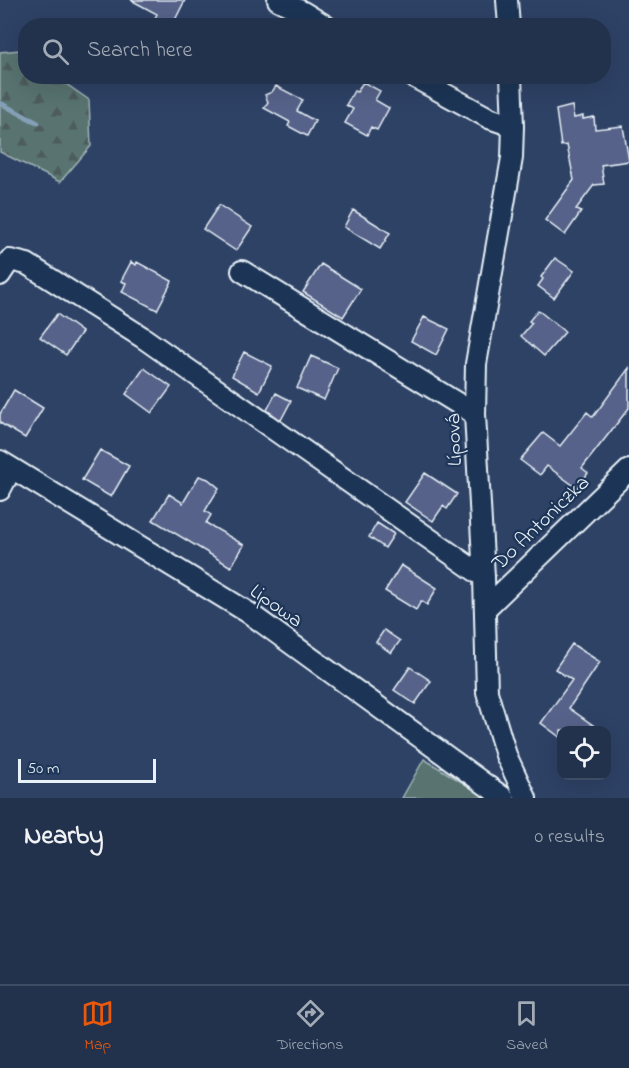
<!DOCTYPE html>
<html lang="en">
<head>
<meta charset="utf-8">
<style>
	:root { --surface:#22324c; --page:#2a3a53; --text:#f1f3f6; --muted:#a2aab5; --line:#3f4d64; --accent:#ea580c }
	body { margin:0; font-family:"Indie Flower",sans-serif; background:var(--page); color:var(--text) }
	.controls { position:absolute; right:18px; bottom:18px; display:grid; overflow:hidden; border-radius:12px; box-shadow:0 6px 24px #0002 }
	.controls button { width:54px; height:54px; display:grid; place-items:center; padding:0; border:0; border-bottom:2px solid var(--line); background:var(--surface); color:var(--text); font:30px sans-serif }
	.scale { position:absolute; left:18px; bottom:15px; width:138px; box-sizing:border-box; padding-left:6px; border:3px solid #e8f1f8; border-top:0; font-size:16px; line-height:21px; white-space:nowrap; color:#e8f1f8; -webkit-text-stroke:4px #1d3557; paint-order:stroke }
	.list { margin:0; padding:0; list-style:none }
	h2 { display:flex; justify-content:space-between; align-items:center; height:78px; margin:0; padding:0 24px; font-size:26px }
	h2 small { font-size:20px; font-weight:400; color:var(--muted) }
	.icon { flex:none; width:33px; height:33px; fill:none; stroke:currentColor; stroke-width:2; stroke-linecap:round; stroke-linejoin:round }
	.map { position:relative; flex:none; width:629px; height:798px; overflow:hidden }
	.search { position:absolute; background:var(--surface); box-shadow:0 6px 24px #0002; left:18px; right:18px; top:18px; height:66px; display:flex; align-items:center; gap:15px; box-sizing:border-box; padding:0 21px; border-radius:24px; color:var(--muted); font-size:22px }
	.sheet { height:186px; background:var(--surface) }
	nav { display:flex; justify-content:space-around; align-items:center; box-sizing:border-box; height:84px; border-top:2px solid var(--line); background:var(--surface); font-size:16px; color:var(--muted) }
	nav a { display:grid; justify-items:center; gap:3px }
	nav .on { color:var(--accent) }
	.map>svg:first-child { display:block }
	.green { fill:#587370; stroke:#a0b2b4; stroke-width:1.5 }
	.forest { fill:url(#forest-firs); stroke:#a0b2b4; stroke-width:1.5 }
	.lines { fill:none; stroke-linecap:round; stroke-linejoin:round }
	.stream { stroke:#849fb6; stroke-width:5 }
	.building { fill:#576289; stroke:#e8f1f8; stroke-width:1.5 }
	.street-casing { stroke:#e8f1f8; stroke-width:24 }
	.street { stroke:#1d3557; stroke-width:20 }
	.labels { text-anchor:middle; stroke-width:4.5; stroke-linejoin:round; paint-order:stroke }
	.street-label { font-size:21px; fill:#e8f1f8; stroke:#1d3557 }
</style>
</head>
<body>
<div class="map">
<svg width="629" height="798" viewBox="0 0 629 798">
	<defs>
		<pattern id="forest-firs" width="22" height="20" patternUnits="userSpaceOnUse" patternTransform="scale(1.5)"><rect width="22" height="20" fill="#587370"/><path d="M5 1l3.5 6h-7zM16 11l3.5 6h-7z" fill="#4e5b5b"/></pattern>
	</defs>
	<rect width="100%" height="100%" fill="#2e4266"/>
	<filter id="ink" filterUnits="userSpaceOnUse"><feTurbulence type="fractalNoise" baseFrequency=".0167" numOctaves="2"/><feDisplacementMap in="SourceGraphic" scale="12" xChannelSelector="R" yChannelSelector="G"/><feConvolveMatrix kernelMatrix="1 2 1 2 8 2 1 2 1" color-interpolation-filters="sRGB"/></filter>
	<g filter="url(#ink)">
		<path class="green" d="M424,759l64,39h-86z"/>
		<path class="forest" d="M20,50l5,4 1,22 30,1 33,23 2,46 -31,36 -60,-30v-100z"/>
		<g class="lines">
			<path class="stream" d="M0,103l38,20"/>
		</g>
		<path class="building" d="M131,0h54l-13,26h-21l6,-12z
			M363,82l17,9 -5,9 14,8 -12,22 -6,-3 -4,8 -22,-12 8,-14 -7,-4 8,-14 3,1z
			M276,86l27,14 -6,11 18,10 -8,15 -19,-10 2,-4 -26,-14 4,-6 -3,-7 7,-3z
			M572,106l2,12 9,-2v3l11,-2 1,12 28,-3 6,35 -28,4 3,19 -10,1 -18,24 5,3 -16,23 -20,-15 29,-40 -7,-35 -6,1 -5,-36z
			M219,205l33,22 -16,24 -33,-22z
			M353,210l37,23 -10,16 -36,-22z
			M555,258l19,13 -20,27 -16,-12 5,-7 -2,-2z
			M131,262l5,3 1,-3 35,19 -15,29 -35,-18 4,-9 -5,-2z
			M321,264l40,25 -18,28 -40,-25z
			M538,310l27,22 -21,24 -23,-20 11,-13 -3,-2z
			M57,314l25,18 -16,23 -26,-18z
			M424,317l25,12 -13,26 -25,-14z
			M244,352l28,14 -13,26 -27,-16z
			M311,356l27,12 -14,32 -27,-12z
			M144,368l27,19 -19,26 -26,-19z
			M629,368v40l-47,60 6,5 -11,15 -30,-22 -7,9 -20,-15 23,-27 17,13 27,-34 6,5z
			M14,390l29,18 -18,30 -25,-15v-9z
			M276,393l15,8 -10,19 -14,-10z
			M100,450l29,16 -18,31 -29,-17z
			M425,473l32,21 -10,15 -4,-3 -10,15 -28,-19z
			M199,476l9,3 11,9 -14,23 6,4 -5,8 38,22 -13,22 -78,-47 16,-26 14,9z
			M377,523l17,11 -9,14 -16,-11z
			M401,565l36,23 -10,17 -6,-4 -5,9 -31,-19z
			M384,630l16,11 -9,12 -15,-11z
			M572,644l28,18 -31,46 31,22h-39v8l-20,-15 31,-43 -17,-11z
			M410,667l21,14 -16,23 -21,-14z"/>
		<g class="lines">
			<defs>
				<path id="street" d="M278,0l25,12 23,14
					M507,0l2,26
					M412,76l77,42 24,8
					M511,76l2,50 -1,32 -36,206 -1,50 9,163 3,115 19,63 20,43
					M242,271l233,143
					M0,275l10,-15 17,4 115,73 342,240
					M0,461l249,152 255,185
					M0,490l11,-21
					M485,609l144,-139"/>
			</defs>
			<use href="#street" class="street-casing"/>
			<use href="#street" class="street"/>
		</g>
	</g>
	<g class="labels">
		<g class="street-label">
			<text transform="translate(453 440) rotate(-92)" y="7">Lípová</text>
			<text transform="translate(540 522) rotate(-44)" y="7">Do Antoniczka</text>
			<text transform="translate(277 605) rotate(35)" y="7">Lipowa</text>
		</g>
	</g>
</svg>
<div class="controls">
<button><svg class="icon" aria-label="locate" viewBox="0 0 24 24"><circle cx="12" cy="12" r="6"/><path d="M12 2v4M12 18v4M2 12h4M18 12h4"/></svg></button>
</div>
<div class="scale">50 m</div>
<div class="search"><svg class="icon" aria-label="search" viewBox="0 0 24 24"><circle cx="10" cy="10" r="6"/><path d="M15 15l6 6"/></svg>Search here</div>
</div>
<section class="sheet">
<h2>Nearby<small>0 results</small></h2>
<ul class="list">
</ul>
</section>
<nav>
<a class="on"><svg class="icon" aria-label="map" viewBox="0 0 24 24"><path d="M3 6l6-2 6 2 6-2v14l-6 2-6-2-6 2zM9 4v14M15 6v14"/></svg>Map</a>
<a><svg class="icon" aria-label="directions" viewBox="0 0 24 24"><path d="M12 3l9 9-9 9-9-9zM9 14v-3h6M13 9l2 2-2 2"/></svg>Directions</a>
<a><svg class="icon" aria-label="saved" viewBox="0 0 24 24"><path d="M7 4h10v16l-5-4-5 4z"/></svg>Saved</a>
</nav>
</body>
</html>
